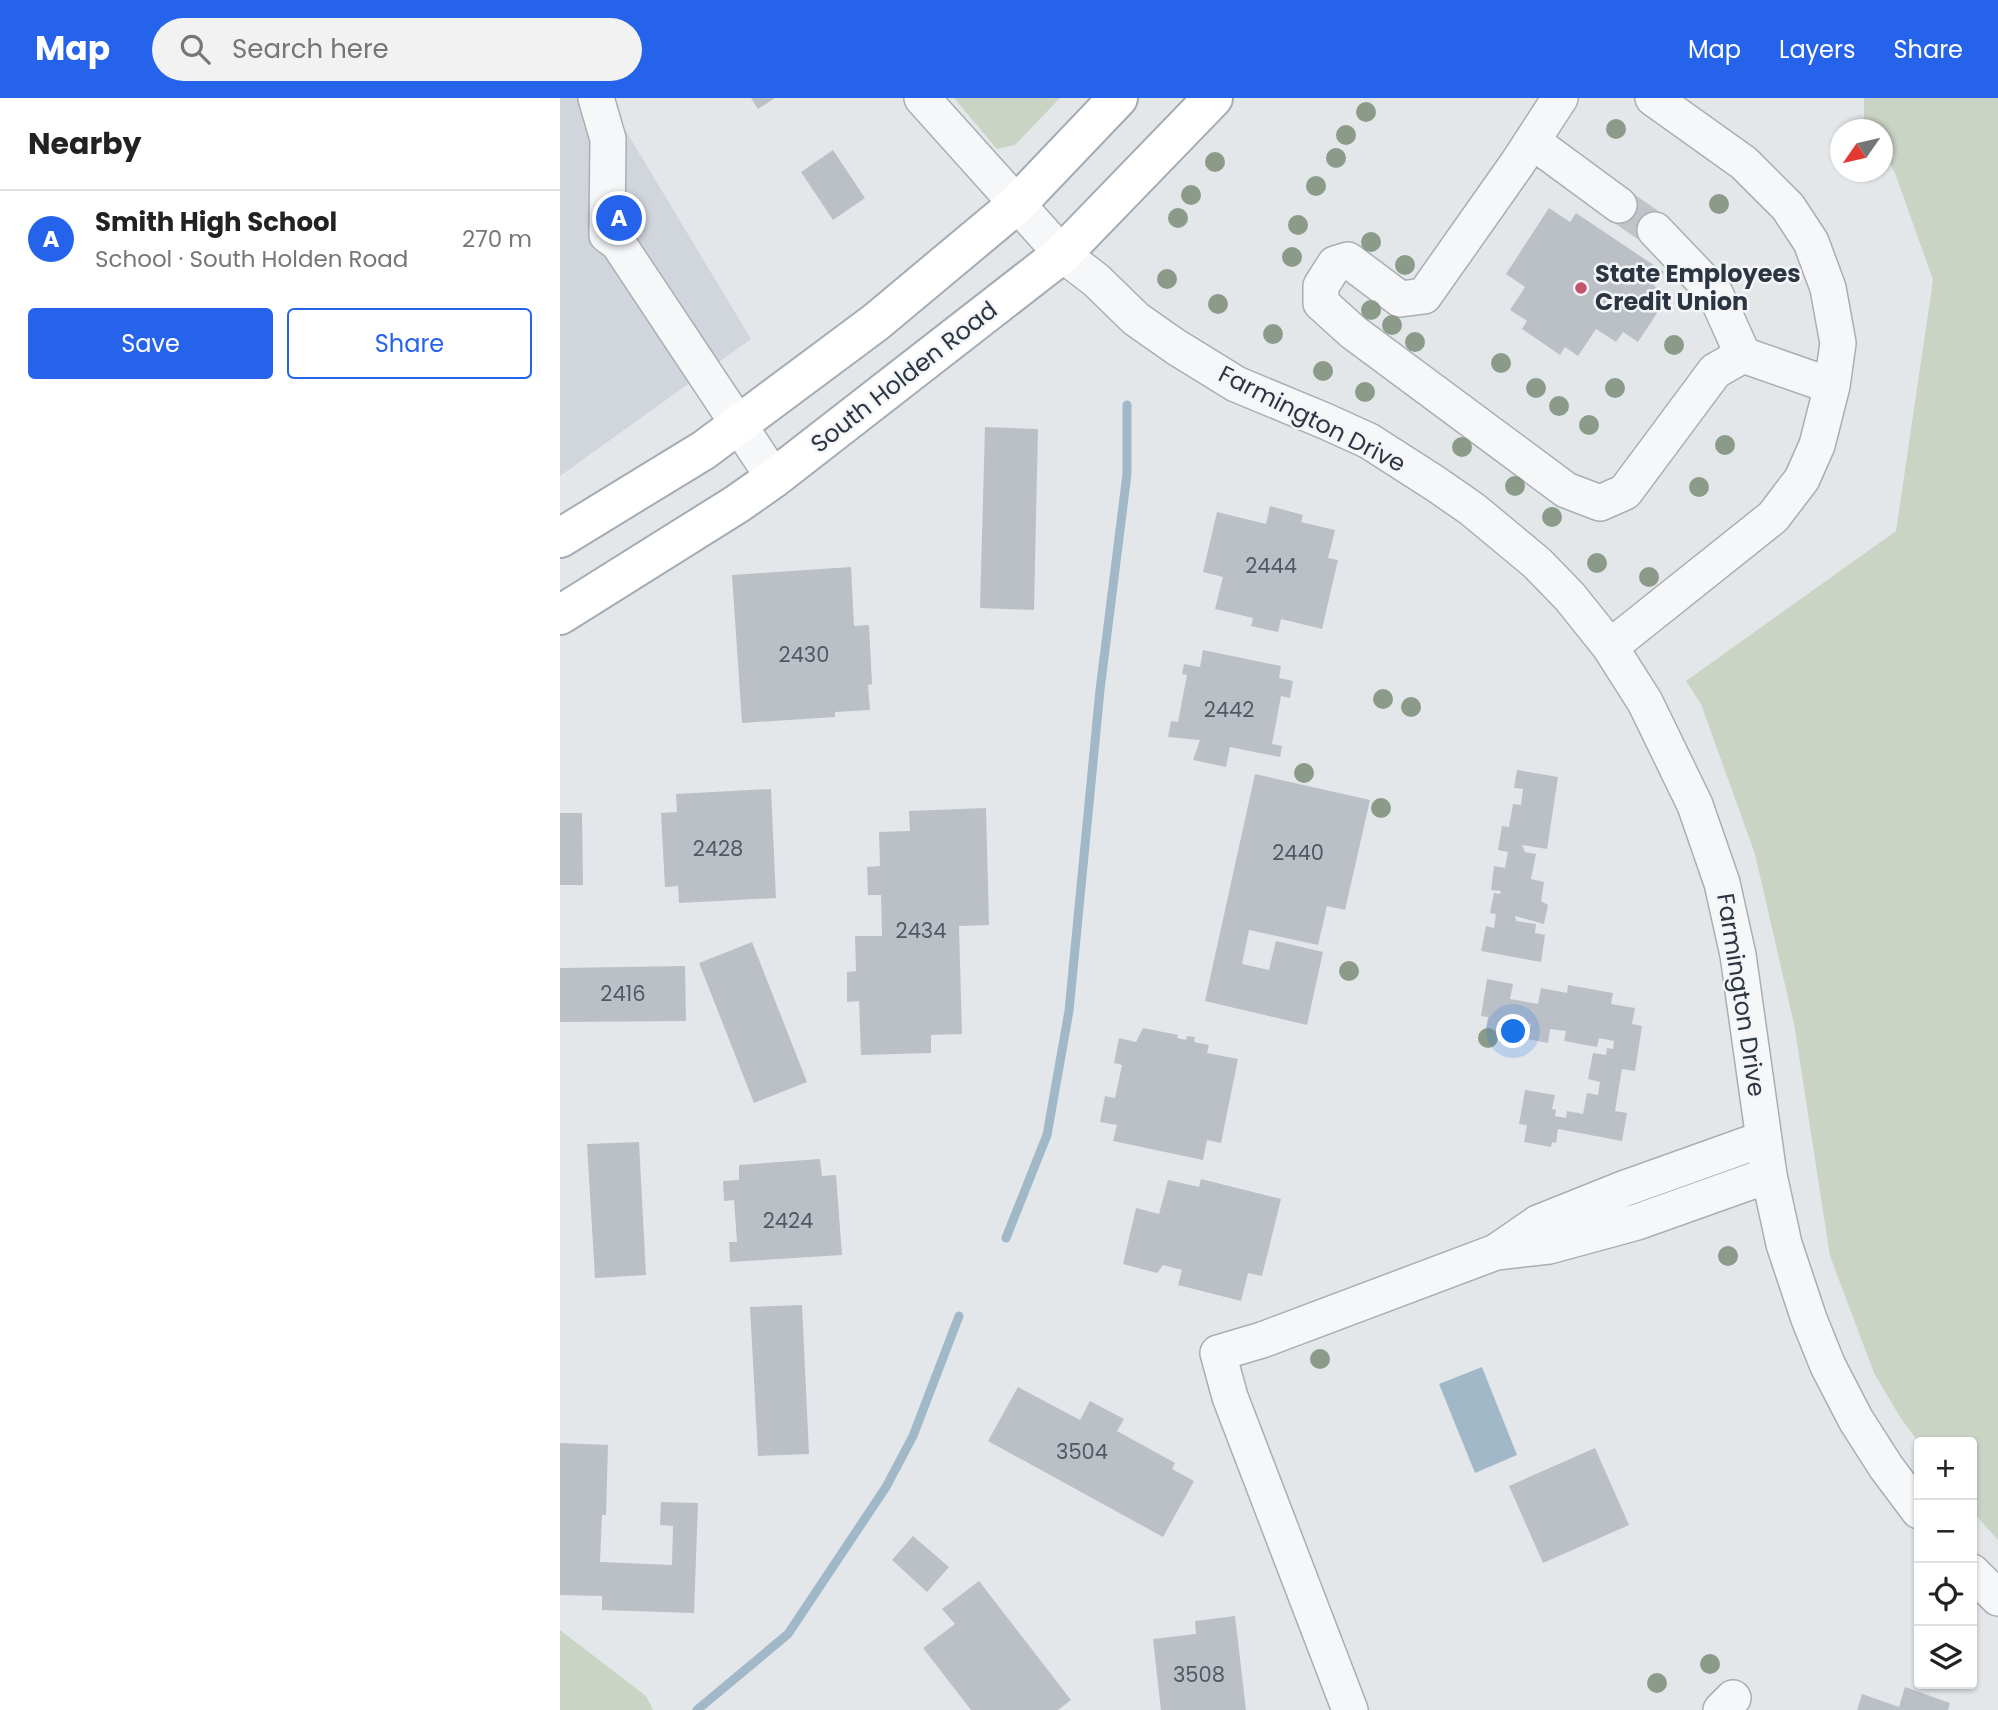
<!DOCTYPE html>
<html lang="en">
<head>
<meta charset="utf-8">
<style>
	:root { --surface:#fff; --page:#f2f2f2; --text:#222; --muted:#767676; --line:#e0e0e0; --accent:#2563eb }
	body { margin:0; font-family:Poppins,sans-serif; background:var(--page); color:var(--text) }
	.controls { position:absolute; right:21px; bottom:21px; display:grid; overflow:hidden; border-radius:7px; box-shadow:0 2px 5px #0004 }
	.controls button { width:63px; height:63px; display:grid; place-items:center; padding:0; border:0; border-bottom:2px solid var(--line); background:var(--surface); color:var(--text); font:35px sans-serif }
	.compass { position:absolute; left:1270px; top:21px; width:63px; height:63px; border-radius:50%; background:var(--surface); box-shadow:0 2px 5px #0004; rotate:236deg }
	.you { position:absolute; left:954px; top:934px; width:24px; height:24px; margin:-18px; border:5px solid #fff; border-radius:50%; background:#1a73e8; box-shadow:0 0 0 10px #1a73e833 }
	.badge { display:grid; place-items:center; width:46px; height:46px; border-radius:50%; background:var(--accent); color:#fff; font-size:23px; font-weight:700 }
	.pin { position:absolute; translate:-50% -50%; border:4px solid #fff; box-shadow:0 2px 7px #0006 }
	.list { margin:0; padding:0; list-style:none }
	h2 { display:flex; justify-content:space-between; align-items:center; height:91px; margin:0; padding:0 28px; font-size:30px }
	h2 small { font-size:23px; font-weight:400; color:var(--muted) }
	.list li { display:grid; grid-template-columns:46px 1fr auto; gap:21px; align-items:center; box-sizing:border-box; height:98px; padding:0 28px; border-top:2px solid var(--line) }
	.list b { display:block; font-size:26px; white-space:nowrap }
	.list p { margin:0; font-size:23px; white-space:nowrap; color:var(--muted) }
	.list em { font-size:23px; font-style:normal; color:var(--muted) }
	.actions { display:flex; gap:14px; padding:21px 28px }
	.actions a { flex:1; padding:16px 0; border:2px solid var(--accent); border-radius:7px; text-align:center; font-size:24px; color:var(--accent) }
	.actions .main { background:var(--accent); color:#fff }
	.icon { flex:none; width:38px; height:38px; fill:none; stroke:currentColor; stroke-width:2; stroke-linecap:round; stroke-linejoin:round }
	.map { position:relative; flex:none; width:1438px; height:1612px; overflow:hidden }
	header { display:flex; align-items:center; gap:42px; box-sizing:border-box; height:98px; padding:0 35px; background:var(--accent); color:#fff }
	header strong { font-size:33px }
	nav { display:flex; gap:38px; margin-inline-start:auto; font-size:24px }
	.search { width:490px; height:63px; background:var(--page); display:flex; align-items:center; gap:18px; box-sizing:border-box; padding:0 24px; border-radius:38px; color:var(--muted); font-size:26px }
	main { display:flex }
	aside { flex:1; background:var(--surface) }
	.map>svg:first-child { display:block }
	.built { fill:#d1d6dc }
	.green { fill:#cad4c5 }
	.water { fill:#a1b8c8 }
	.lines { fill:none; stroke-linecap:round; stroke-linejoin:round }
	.stream { stroke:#a1b8c8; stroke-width:9 }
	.building { fill:#bbc0c7 }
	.minor-tunnel { stroke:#bec4c8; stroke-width:35; stroke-dasharray:35 18; stroke-linecap:butt }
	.minor-casing { stroke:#a8aeb4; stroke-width:38 }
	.major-casing { stroke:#a3acb5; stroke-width:42 }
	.minor { stroke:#f6f7f9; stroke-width:35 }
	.major { stroke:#fff; stroke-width:38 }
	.tree { fill:#8c9b89 }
	.poi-dot { fill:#c6516f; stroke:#f3f5f8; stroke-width:2.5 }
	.labels { text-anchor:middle; stroke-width:5; stroke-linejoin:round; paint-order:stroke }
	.number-label { font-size:21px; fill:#505863 }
	.poi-label { font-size:24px; font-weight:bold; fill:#2c3642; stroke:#f3f5f8; text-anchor:start }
	.street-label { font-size:24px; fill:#2c3642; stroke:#f3f5f8 }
</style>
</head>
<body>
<header>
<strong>Map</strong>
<div class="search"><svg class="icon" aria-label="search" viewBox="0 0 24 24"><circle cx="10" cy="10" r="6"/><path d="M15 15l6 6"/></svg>Search here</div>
<nav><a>Map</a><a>Layers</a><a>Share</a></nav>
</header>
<main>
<aside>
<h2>Nearby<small></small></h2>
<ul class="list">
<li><span class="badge">A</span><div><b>Smith High School</b><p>School · South Holden Road</p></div><em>270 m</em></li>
</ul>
<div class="actions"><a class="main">Save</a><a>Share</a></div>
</aside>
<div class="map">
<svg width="1438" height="1612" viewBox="0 0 1438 1612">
	<rect width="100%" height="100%" fill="#e3e7ea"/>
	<path class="built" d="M0,0h46l145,241 -191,137z"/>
	<path class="green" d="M394,0h106l-45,47 -18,4z
		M1304,0h134v1442l-26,-29v-69l-53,1 -19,-26 -26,-44 -44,-117 -36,-232 -39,-170 -54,-150 -15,-23 210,-150 37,-251 -38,-107 -12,-22 -1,-21 -12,-1 -6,-9z
		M0,1532l86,66 7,14h-93z"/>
	<path class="water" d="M922,1269l35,88 -42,18 -36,-89z"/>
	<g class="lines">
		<path class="stream" d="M446,1140l41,-103 22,-124 31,-321 27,-216v-69
			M137,1612l91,-76 98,-147 27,-51 46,-120"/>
	</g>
	<path class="building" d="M191,0h24l-17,11z
		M273,52l32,48 -32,22 -32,-48z
		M989,110l21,14 6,-9 88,59 -10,14 15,9 -31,47 -15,-10 -7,10 -20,-13 -18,27 -13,-9 -5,8 -38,-26 5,-8 -17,-11 15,-23 -19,-13z
		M425,329l53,2 -4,181 -54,-2z
		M710,408l33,9 -2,7 34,8 -7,28 10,2 -16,69 -41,-10 -3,13 -27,-6 2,-8 -38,-9 8,-32 -20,-5 14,-60 49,12z
		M291,469l3,59 15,-1 3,59 -4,1 2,25 -35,2v5l-93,6 -10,-148z
		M643,552l78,16 -2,12 14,3 -3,17 -9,-2 -9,48 10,2 -2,11 -50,-10 -4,20 -33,-7 7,-20 -32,-3 3,-16 7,1 9,-47 -5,-1 2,-10 16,3z
		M957,672l41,7 -11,72 -25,-4 3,7 11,2 -5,25 13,3 -3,19 7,4 -4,19 -29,-8 1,5 20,3 -1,9 10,2 -4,27 -60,-11 5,-25 8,2 2,-14 -6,-1 4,-20 6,1 1,-3 -10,-1 3,-24 11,2 3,-16 -10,-2 4,-24 7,1 4,-23 8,1 2,-16 -9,-1z
		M695,676l115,26 -25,110 -18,-4 -9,39 -69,-15 -7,34 27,6 7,-29 47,11 -16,73 -102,-24z
		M211,691l5,109 -97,5 -1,-17 -13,1 -4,-74 16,-1 -1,-18z
		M426,710l3,117 -30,1 3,108 -31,1v18l-70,2 -2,-54 -12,1v-30l9,-1 -1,-35h27l-1,-41h-13l-1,-28 13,-1 -1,-34 31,-1 -1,-20z
		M0,715h22l1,72h-23z
		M192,844l55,140 -53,21 -55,-140z
		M125,868l1,55 -126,1v-54z
		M927,881l26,5 -3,15 28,5 3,-16 26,5 1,-8 45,8 -2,11 24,4 -3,16 10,2 -7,45 -13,-2 -7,42 12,2 -5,28 -64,-12 -2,14 -4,-1 -1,5 -27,-5 3,-17 -8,-1 6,-34 30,5 -3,14 4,1 -1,6 11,2 1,-7 16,3 4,-21 11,2 2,-13 -12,-3 5,-26 13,2 1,-7 6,1 1,-8 -15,-3 -2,9 -33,-6 2,-10 -16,-2 -2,14 -20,-4 3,-15 -20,-3 -3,14 -22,-4 2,-14 -7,-1z
		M583,930l35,7 -1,3 9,2 1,-4 8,1 -1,5 15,3 -2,8 31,6 -17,84 -14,-3 -4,20 -90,-19 4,-16 -17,-3 5,-26 10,2 7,-33 -8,-2 5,-25 17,4z
		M79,1044l7,133 -51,3 -8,-134z
		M260,1061l2,17 14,-1 6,80 -112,7 -1,-20h8l-3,-42 -10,1 -1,-20 16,-1v-15z
		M641,1081l80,20 -19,77 -14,-3 -7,28 -63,-16 4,-15 -19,-5 -6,8 -34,-9 13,-56 23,6 9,-34 31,7z
		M242,1207l7,149 -51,2 -8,-149z
		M458,1289l62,33 10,-19 34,18 -7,12 58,32 -3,6 22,12 -31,56 -175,-96z
		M0,1345l48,2 -2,70h-4l-2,47 72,3 1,-39 -13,-1 1,-23 37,1 -4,110 -92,-3v-14l-42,-1z
		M1035,1350l34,77 -86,38 -34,-77z
		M353,1438l36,31 -22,25 -35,-32z
		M419,1483l92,119 -13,10h-87l-48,-62 32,-24 -13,-15z
		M675,1518l11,94h-85l-8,-71 43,-5 -1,-13z
		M1345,1589l45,16 -2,7h-91l5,-16 37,13z"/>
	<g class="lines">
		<path class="minor-tunnel" d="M1059,107l36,25"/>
		<defs>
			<path id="minor" d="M36,0l12,41 -1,96 11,8 156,235
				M362,0l140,156 34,26 40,39 40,28 60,37 89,37 44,20 67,43 36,25 65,54 33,34 40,50 35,55 50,103 27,78 16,72 31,220 15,69 25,75 19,47 28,54 30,47 33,44
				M1000,0l-43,66 -93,132 -24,3 -52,-39 -13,4 -14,22v17l32,29 213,158 34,13 25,-11 90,-121 28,-16 89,31
				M972,43l87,64
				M1095,132l60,63 28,62
				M1050,549l163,-130 29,-38 15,-34 15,-59 6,-43 -10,-55 -17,-46 -23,-35 -44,-44 -91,-65
				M1203,1041l-140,50 -85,34 -42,29 53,-6 88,-24 132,-47
				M1412,1474l26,26
				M790,1612l-120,-313 -12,-44 44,-13 234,-88
				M1161,1612l12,-12"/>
			<path id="major" d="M0,440l144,-88 172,-128 140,-117 102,-107
				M0,517l177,-111 37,-26 288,-224 151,-156"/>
		</defs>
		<use href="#minor" class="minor-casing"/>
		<use href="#major" class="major-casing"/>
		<use href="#minor" class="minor"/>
		<use href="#major" class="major"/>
	</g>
	<g class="tree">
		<circle cx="806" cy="14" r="10"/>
		<circle cx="1056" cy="31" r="10"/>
		<circle cx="786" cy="37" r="10"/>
		<circle cx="776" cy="60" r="10"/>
		<circle cx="655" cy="64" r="10"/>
		<circle cx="756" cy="88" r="10"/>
		<circle cx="631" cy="97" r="10"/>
		<circle cx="1159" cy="106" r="10"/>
		<circle cx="618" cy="120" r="10"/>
		<circle cx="738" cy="127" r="10"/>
		<circle cx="811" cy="144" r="10"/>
		<circle cx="732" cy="159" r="10"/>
		<circle cx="845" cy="167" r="10"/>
		<circle cx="607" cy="181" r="10"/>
		<circle cx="658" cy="206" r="10"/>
		<circle cx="811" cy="212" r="10"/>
		<circle cx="832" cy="227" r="10"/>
		<circle cx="713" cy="236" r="10"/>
		<circle cx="855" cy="244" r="10"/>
		<circle cx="1114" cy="247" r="10"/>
		<circle cx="941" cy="265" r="10"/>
		<circle cx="763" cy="273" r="10"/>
		<circle cx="976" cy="290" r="10"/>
		<circle cx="1055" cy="290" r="10"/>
		<circle cx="805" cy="294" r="10"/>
		<circle cx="999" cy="308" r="10"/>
		<circle cx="1029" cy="327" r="10"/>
		<circle cx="1165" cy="347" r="10"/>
		<circle cx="902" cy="349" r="10"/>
		<circle cx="955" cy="388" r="10"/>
		<circle cx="1139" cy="389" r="10"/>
		<circle cx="992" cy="419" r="10"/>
		<circle cx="1037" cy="465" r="10"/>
		<circle cx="1089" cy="479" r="10"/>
		<circle cx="823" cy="601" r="10"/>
		<circle cx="851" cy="609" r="10"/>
		<circle cx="744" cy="675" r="10"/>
		<circle cx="821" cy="710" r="10"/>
		<circle cx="789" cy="873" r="10"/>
		<circle cx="928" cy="940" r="10"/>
		<circle cx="1168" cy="1158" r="10"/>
		<circle cx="760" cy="1261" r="10"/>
		<circle cx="1150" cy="1566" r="10"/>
		<circle cx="1097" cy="1585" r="10"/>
	</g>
	<circle class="poi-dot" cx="1021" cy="190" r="7"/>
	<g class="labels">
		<g class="number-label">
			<text x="711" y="475">2444</text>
			<text x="244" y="564">2430</text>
			<text x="669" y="619">2442</text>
			<text x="158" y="758">2428</text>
			<text x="738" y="762">2440</text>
			<text x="361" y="840">2434</text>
			<text x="63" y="903">2416</text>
			<text x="228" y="1130">2424</text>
			<text x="522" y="1361">3504</text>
			<text x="639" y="1584">3508</text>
		</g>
		<g class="poi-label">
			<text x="1035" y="184">State Employees<tspan x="1035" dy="28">Credit Union</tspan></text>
		</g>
		<g class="street-label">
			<text transform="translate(344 279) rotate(-38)" y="8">South Holden Road</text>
			<text transform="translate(752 321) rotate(27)" y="8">Farmington Drive</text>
			<text transform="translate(1181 897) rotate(81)" y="8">Farmington Drive</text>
		</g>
	</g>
</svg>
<div class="controls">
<button>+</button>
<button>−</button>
<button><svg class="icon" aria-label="locate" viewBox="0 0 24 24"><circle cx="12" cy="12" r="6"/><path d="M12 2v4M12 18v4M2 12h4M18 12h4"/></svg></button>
<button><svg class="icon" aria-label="layers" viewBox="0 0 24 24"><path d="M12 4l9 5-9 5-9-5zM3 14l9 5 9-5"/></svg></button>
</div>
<svg class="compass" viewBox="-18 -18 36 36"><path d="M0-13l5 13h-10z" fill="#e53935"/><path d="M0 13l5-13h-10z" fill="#767676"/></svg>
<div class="you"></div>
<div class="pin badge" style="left:59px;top:120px">A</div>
</div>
</main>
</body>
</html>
